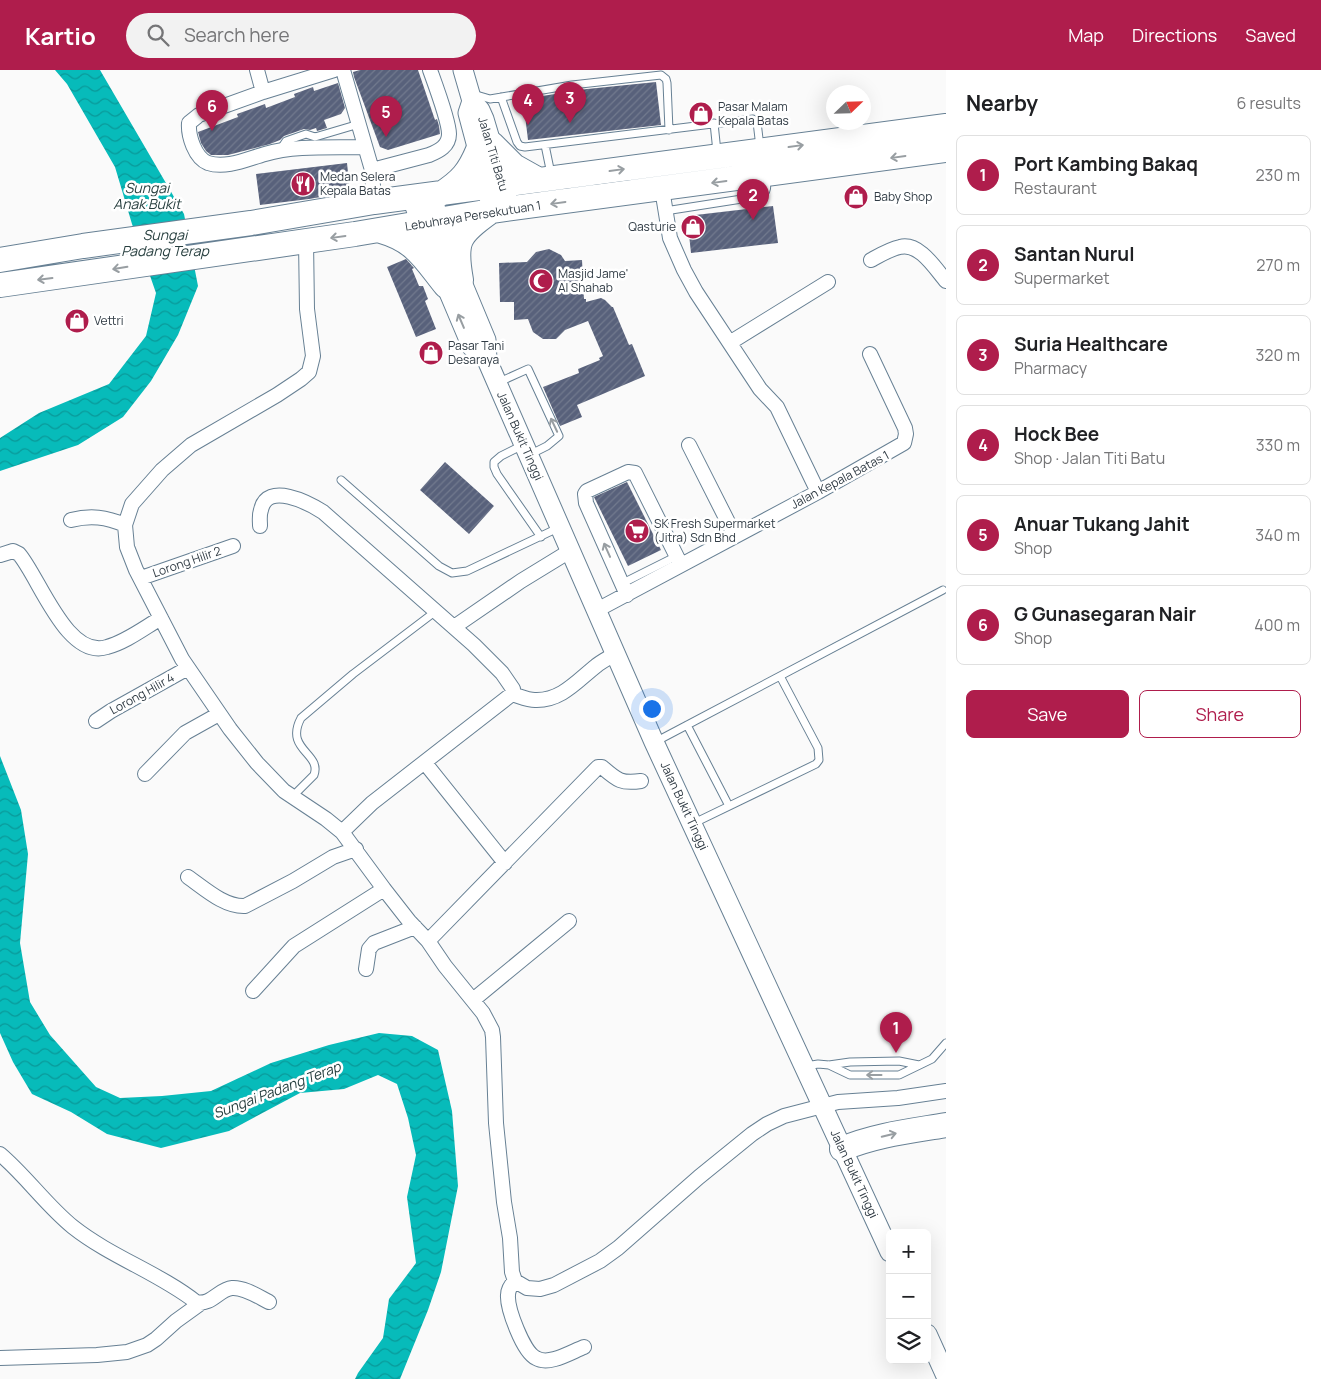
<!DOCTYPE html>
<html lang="en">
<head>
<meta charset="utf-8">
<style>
	:root { --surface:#fff; --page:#f2f2f2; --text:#202124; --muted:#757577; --line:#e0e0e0; --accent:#af1d4c }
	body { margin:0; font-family:Manrope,sans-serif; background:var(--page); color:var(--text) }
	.controls { position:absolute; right:15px; bottom:15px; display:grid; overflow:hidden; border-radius:8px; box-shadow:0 5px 20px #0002 }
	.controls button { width:45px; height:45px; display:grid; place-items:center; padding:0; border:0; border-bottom:1px solid var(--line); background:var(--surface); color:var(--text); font:25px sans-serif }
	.compass { position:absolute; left:826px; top:15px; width:45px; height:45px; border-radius:50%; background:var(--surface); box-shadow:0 5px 20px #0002; rotate:67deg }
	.you { position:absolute; left:651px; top:638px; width:18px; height:18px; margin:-12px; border:4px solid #fff; border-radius:50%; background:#1a73e8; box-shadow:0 0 0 8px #1a73e833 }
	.badge { display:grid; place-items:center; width:32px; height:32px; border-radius:50%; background:var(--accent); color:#fff; font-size:16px; font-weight:700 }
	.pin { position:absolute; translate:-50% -41px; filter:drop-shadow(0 1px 2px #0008) }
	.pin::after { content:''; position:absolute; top:26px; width:18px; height:15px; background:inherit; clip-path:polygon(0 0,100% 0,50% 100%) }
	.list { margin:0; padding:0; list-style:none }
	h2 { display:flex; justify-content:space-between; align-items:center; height:65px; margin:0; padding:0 20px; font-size:21px }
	h2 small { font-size:16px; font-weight:400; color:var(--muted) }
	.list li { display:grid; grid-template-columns:32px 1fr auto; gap:15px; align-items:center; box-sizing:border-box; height:80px; margin:0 10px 10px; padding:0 10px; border:1px solid var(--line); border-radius:8px }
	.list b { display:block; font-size:19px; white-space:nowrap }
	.list p { margin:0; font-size:16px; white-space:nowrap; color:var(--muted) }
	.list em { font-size:16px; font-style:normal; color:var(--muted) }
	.actions { display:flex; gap:10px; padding:15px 20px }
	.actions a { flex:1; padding:11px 0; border:1px solid var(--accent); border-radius:8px; text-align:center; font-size:18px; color:var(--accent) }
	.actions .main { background:var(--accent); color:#fff }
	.icon { flex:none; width:28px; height:28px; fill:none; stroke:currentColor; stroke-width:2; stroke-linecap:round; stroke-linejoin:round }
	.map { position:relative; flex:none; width:946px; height:1309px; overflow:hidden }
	header { display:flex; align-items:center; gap:30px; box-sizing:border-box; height:70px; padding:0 25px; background:var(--accent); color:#fff }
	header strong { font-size:24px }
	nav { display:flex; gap:28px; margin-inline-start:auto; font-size:18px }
	.search { width:350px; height:45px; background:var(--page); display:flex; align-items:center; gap:12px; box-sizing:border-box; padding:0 18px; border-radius:28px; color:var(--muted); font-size:19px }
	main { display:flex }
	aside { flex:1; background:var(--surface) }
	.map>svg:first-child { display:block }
	.water { fill:url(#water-waves) }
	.building { fill:url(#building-hatch) }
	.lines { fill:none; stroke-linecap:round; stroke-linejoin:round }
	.lane-casing { stroke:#678094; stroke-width:9 }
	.street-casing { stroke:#678094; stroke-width:16 }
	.secondary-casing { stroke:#678094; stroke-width:21 }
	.highway-casing { stroke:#678094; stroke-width:26 }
	.lane { stroke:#fff; stroke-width:7 }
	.street { stroke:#fff; stroke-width:14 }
	.secondary { stroke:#fff; stroke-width:19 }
	.highway { stroke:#fff; stroke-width:24 }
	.oneway { stroke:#989ea2 }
	.labels { text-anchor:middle; stroke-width:5; stroke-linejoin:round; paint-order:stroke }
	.poi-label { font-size:12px; fill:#313c45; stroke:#fff; text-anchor:start }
	.street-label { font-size:12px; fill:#313c45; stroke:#fff }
	.water-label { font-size:14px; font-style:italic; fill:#263e3e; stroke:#fff }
</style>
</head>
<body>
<header>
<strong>Kartio</strong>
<div class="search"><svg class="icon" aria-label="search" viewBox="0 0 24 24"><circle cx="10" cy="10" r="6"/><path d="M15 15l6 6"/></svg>Search here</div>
<nav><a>Map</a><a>Directions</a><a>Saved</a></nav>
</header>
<main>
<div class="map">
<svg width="946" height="1309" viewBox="0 0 946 1309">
	<defs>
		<pattern id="water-waves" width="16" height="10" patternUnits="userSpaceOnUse" patternTransform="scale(1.25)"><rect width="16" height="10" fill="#07bbba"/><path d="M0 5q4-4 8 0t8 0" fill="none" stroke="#099999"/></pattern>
		<pattern id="building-hatch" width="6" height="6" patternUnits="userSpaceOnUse" patternTransform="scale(1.25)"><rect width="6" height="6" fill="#58617b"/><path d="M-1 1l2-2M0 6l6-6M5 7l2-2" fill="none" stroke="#727a8e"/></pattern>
	</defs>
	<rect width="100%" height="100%" fill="#fafafa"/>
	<path class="water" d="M55,0h45l84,144 14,72 -20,49 -27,46 -28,36 -45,28 -78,26v-33l39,-25 70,-29 37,-48 10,-43 -24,-69 -17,-57 -48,-83z
		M0,686l21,54 7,44 -8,89 10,59 20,33 46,52 24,11 42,-2 49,-5 60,-28 58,-18 50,-12 33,3 26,14 14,61 6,75 -17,86 -13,38 -28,69h-45l3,-6 25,-35 6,-39 27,-36 -9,-66 9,-42 -8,-37 -11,-34 -19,-9 -34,14 -44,4 -71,38 -68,17 -54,-14 -36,-22 -39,-18 -19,-32 -13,-29z"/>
	<path class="building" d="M360,0h58l17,50 2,-1 2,7 1,8 -52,16 -8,-3 -26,-70 -1,-5z
		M656,12l5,43 -133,15 -5,-41 64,-10z
		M338,13l7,25 -4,6 -17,6 3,8 -10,3 -1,-3 -6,2 -6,-1 -20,7 -4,4 -10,4 -42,11h-17l-5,-4 -5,-8 -3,-11 40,-15 -1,-3 28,-10 1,4 29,-11 -1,-3 19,-7 1,4z
		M347,93l3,29 -41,7 -49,6 -4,-31z
		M773,136l5,37 -87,10 -4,-37z
		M549,179l12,6 4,6 17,-1 2,39h2v3l15,-4 4,2 7,7h1l16,38 3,-1 13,32 -68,29 5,12 -22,9 -17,-39 36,-14 -1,-4 22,-9 -1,-2 4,-2 -15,-35 -23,9 -9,9h-13l-10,-7 -5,-13 -14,1v-18h-14l-1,-39 28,-1 9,-10z
		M406,189l8,9 -2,1 7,17h4l5,13 -3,2 11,28 -20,8 -29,-70z
		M445,392l49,44 -25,28 -49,-44z
		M627,412l34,68 -33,16 -34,-69z"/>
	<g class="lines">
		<defs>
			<path id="lane" d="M473,24l17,5 82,-14 89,-10 5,4 1,4 2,47
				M501,27l16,45 3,4 5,1 228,-28 4,3 3,25
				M714,53l3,29
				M545,75l6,29
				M280,80l6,-9 20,-7 9,3 44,-13
				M665,141l96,-15c7,-4 6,-10 5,-18
				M497,313l31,-14 31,67 -12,10 -18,9
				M523,375l-22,11 -7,6v5l3,7 44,63
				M341,410l98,86 13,7 15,-2 91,-43
				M621,514l56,-28
				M687,655l42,81
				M655,672l288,-152
				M292,727l22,-22c8,-22 -30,-25 -13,-57l52,-44 83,-63
				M692,754l124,-60 3,-4 -1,-12 -38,-72
				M829,995l21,10h49l33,-16 14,-16
				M806,996l12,-2 11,1 21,-3 49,-1 20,4"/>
			<path id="street" d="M257,0l6,22
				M334,0l-71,22 -64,23 -10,8c-1,13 6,35 19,40 18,6 39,-4 57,-9 31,-9 68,-6 100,-7
				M343,0l29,100 2,32
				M372,100l57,-15c10,-4 20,-9 20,-21 0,-13 -14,-50 -19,-64
				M662,119l8,49 14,32 12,22 64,97 17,18 41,85
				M306,171l1,68 6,47 -4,16 -8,7 -24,16 -86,50 -29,25 -30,34 -7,21 2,22 9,23 46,89 48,70 27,34 27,28 42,28 16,13 42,57 25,32 19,20 17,25 38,47 9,17 1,7 3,86 8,79 6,36 2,34 3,9 12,7 13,1 14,-4 46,-24 18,-13 81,-71 53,-43 15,-10 17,-8 54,-14 60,-4 48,-7
				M871,190c9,-5 19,-11 29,-13 19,-5 35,21 46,34
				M731,272l97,-60
				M689,375l46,91
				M71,450c20,-5 35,-3 54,5
				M260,456c0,-5 -1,-11 1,-16 6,-29 48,-7 62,2l151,133 28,28 11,16 -1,5 -140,109 -30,29
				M0,485l13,-4 6,3c20,23 48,106 88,93 19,-5 37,-19 54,-29
				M141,508l92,-32
				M627,525l-41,-92 -1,-9 2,-3 41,-19 7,1 46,92
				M597,540l221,-118 86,-49 2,-9 -1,-6 -35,-74
				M454,557l67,-46 49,-30
				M512,624c7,2 16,6 23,6 26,1 42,-19 61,-34 6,-5 13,-8 20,-13
				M96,651l15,-10 77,-43
				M425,693l80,100
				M145,704l40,-41 34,-19
				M188,807c16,11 36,30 57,29l48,-25 40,-24 23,-8
				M428,871l170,-174h4c15,13 19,17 39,14
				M366,899l3,-20 5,-6 41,-16
				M253,921l41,-45 90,-57
				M473,930l96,-79
				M0,1084c26,22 46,51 73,73 38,30 86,46 123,75 15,4 23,-13 36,-14 12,-1 27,9 37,14
				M515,1211c-4,4 -7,8 -7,14 -1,13 15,57 28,63 13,8 35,-6 48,-11
				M0,1288l97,-3 30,-3 20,-7 9,-6 20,-18 25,-18"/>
			<path id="secondary" d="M463,0l9,31 8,9 4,9 20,67 3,12
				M472,31l-4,12 20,75 3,23
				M431,126l30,84 25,60 1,20 10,23 157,359 236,510
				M412,128l16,45 44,104 15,13
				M927,1264l19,42"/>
			<path id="highway" d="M492,74l22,22 25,14
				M441,124c20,-13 28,-22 37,-44
				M381,161c35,10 43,28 65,55
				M0,190l83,-14 168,-23 123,-21 572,-76
				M461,210c-7,-39 -3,-45 29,-68
				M0,215l355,-51 136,-23 455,-61
				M842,1079c33,-14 69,-18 104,-24"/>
		</defs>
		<use href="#lane" class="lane-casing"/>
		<use href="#street" class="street-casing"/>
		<use href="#secondary" class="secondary-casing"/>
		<use href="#highway" class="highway-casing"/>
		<use href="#lane" class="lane"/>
		<use href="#street" class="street"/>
		<use href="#secondary" class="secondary"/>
		<use href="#highway" class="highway"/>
	</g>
	<defs><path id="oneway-shaft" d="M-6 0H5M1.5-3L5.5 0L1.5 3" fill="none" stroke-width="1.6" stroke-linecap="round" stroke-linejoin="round" transform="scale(1.25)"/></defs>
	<g class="oneway">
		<use href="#oneway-shaft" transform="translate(796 76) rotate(-8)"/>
		<use href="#oneway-shaft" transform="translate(898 87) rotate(172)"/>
		<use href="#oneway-shaft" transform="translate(617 100) rotate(-8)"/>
		<use href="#oneway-shaft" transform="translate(719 112) rotate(172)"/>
		<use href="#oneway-shaft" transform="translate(558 133) rotate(172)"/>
		<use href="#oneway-shaft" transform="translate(338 167) rotate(172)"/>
		<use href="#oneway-shaft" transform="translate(120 198) rotate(171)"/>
		<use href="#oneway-shaft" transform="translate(45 209) rotate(173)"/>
		<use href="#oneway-shaft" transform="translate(461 251) rotate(-113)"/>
		<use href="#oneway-shaft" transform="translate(554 355) rotate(-115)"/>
		<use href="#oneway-shaft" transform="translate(607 480) rotate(-114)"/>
		<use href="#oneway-shaft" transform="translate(874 1005) rotate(180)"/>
		<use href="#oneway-shaft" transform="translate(889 1065) rotate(-14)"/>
	</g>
	<defs>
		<symbol id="shop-disc" viewBox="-11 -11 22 22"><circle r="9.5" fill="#af1d4c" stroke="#fff"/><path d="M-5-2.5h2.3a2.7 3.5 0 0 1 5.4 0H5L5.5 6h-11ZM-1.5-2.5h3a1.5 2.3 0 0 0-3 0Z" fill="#fff"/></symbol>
		<symbol id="restaurant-disc" viewBox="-11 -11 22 22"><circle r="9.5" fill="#af1d4c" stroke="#fff"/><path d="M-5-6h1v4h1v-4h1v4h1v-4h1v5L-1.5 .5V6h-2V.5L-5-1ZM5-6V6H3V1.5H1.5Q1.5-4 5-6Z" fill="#fff"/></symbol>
		<symbol id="mosque-disc" viewBox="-11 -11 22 22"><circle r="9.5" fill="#af1d4c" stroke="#fff"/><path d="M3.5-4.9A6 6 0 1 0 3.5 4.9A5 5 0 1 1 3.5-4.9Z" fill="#fff"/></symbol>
		<symbol id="supermarket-disc" viewBox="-11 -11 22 22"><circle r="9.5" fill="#af1d4c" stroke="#fff"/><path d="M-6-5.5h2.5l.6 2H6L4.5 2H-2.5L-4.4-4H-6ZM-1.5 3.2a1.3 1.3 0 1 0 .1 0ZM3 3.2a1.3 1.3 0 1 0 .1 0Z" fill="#fff"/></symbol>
	</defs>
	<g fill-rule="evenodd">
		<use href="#shop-disc" x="687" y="30" width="28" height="28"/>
		<use href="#restaurant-disc" x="289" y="100" width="28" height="28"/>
		<use href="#shop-disc" x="842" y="113" width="28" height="28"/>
		<use href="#shop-disc" x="679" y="143" width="28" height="28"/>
		<use href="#mosque-disc" x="527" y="197" width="28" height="28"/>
		<use href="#shop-disc" x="63" y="237" width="28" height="28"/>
		<use href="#shop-disc" x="417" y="269" width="28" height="28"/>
		<use href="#supermarket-disc" x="623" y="447" width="28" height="28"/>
	</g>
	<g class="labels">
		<g class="poi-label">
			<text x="718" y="41">Pasar Malam<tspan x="718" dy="14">Kepala Batas</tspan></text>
			<text x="320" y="111">Medan Selera<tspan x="320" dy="14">Kepala Batas</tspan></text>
			<text x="874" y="131">Baby Shop</text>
			<text x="676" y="161" text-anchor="end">Qasturie</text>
			<text x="558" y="208">Masjid Jame'<tspan x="558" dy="14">Al Shahab</tspan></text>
			<text x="94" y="255">Vettri</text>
			<text x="448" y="280">Pasar Tani<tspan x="448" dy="14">Desaraya</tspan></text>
			<text x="654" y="458">SK Fresh Supermarket<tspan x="654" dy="14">(Jitra) Sdn Bhd</tspan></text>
		</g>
		<g class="street-label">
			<text transform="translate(493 84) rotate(73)" y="4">Jalan Titi Batu</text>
			<text transform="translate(473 146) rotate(-9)" y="4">Lebuhraya Persekutuan 1</text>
			<text transform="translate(520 366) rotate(66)" y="4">Jalan Bukit Tinggi</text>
			<text transform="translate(840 410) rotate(-28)" y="4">Jalan Kepala Batas 1</text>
			<text transform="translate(187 492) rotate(-19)" y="4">Lorong Hilir 2</text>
			<text transform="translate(142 624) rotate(-29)" y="4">Lorong Hilir 4</text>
			<text transform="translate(684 736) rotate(65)" y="4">Jalan Bukit Tinggi</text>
			<text transform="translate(854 1104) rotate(65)" y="4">Jalan Bukit Tinggi</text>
		</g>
		<g class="water-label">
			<text x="147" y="123">Sungai<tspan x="147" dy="16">Anak Bukit</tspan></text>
			<text x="165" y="170">Sungai<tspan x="165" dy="16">Padang Terap</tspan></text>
			<text transform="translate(277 1020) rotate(-21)" y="5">Sungai Padang Terap</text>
		</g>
	</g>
</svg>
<div class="controls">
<button>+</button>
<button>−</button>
<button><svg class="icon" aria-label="layers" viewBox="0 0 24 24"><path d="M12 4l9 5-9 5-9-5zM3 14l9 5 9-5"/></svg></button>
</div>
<svg class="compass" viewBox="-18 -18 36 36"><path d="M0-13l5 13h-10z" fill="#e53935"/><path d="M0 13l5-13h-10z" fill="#757577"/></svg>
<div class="you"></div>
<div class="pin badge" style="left:896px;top:983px">1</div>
<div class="pin badge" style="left:753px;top:150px">2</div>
<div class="pin badge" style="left:570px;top:53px">3</div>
<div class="pin badge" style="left:528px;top:55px">4</div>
<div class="pin badge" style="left:386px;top:67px">5</div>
<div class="pin badge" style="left:212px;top:61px">6</div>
</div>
<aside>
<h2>Nearby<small>6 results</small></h2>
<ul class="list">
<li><span class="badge">1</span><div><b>Port Kambing Bakaq</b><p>Restaurant</p></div><em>230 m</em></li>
<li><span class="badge">2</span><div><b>Santan Nurul</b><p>Supermarket</p></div><em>270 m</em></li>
<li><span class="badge">3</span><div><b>Suria Healthcare</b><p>Pharmacy</p></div><em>320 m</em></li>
<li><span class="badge">4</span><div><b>Hock Bee</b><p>Shop · Jalan Titi Batu</p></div><em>330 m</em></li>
<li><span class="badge">5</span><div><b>Anuar Tukang Jahit</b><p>Shop</p></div><em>340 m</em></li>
<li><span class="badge">6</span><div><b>G Gunasegaran Nair</b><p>Shop</p></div><em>400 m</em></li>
</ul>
<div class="actions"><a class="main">Save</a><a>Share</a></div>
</aside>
</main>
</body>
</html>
